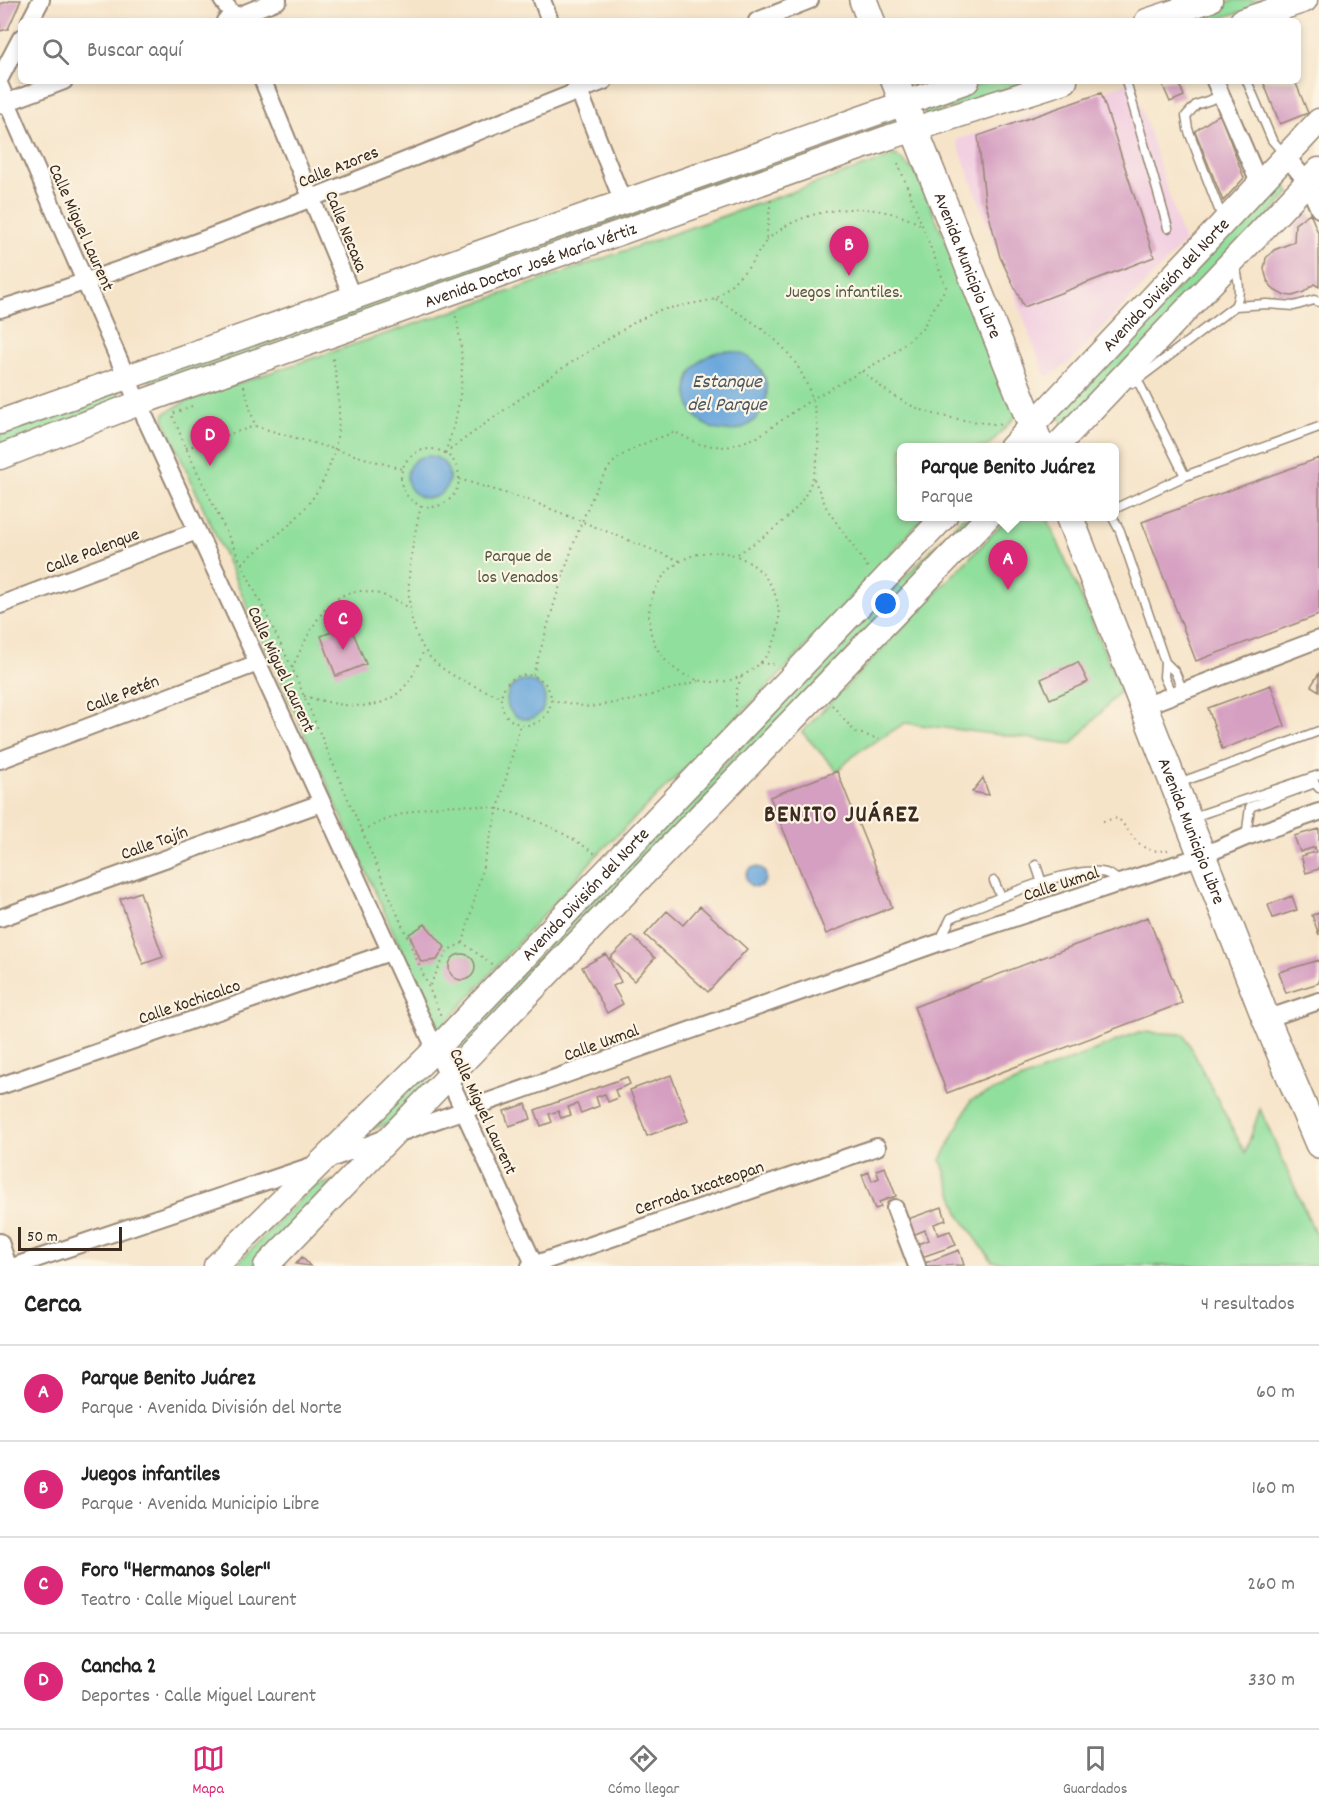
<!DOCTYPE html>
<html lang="es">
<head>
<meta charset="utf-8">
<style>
	:root { --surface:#fff; --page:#f6f6f6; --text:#222; --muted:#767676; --line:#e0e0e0; --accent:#db2777 }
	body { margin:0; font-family:Dekko,sans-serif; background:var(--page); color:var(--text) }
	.scale { position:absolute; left:18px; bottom:15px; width:104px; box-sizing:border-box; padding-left:6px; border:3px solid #3b2a1e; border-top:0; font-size:16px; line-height:21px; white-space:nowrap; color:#3b2a1e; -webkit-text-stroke:4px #fcf5e5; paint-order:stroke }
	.you { position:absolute; left:886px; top:604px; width:21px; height:21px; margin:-15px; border:4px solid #fff; border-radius:50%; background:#1a73e8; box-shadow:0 0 0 9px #1a73e833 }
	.badge { display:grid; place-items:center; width:39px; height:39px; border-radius:50%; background:var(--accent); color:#fff; font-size:20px; font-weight:700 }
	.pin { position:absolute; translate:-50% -50px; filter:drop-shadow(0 2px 3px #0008) }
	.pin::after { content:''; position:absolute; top:32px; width:21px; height:18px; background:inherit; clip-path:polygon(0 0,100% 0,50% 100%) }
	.popup { position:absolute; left:897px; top:443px; width:222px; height:78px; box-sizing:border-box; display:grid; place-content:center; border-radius:9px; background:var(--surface); filter:drop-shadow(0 2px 4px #0005); font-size:20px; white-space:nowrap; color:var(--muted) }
	.popup b { font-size:22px; color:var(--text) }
	.popup::after { content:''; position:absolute; left:50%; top:100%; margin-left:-12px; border:12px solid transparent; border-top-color:var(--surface) }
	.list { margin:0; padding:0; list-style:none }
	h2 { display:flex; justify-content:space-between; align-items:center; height:78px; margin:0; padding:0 24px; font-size:26px }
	h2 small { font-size:20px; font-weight:400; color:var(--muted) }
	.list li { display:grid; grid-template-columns:39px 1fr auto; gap:18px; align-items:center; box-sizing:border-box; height:96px; padding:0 24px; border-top:2px solid var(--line) }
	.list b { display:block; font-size:22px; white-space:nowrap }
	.list p { margin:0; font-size:20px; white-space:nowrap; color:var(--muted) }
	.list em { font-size:20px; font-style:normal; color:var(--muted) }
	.icon { flex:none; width:33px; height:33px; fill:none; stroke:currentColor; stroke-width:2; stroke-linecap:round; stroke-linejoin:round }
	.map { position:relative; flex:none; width:1319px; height:1266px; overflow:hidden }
	.search { position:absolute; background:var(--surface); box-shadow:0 3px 9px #0003; left:18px; right:18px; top:18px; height:66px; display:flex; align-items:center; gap:15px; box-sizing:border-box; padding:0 21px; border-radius:9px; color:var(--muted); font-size:22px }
	.sheet { height:462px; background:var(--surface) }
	nav { display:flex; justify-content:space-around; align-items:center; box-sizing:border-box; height:84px; border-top:2px solid var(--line); background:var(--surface); font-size:16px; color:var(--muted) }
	nav a { display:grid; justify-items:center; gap:3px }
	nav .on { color:var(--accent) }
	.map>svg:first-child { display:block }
	.built { fill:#f2cfe1 }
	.green { fill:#91df9d; stroke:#66845e; stroke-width:1.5 }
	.water { fill:#6aa7db; stroke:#52687c; stroke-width:1.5 }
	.building { fill:#d59fc1 }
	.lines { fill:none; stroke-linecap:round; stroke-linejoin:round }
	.service-casing { stroke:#988774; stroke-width:11 }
	.minor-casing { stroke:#988774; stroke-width:20 }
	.secondary-casing { stroke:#988774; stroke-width:27 }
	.primary-casing { stroke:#988774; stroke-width:30 }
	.path { stroke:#988774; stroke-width:2; stroke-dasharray:1.5 4.5; stroke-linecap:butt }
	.service { stroke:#fff; stroke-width:8 }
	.minor { stroke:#fff; stroke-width:16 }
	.secondary { stroke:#fff; stroke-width:24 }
	.primary { stroke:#fff; stroke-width:27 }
	.labels { text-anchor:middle; stroke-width:4.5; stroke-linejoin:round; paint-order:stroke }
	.street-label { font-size:18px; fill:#3b2a1e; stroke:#fcf5e5 }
	.park-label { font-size:18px; fill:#50573e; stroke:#fcf5e5 }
	.water-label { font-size:20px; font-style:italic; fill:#4b5660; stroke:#fcf5e5 }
	.district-label { font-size:24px; font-weight:bold; letter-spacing:1.5px; fill:#3b2a1e; stroke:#fcf5e5 }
</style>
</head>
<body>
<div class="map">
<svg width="1319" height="1266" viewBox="0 0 1319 1266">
	<rect width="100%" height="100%" fill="#fcf5e5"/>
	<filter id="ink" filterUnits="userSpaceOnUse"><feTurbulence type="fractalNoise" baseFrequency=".0167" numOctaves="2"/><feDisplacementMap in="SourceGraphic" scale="12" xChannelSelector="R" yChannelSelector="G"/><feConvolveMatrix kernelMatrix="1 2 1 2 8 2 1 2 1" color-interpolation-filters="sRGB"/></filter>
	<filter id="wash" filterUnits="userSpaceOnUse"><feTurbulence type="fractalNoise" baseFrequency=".008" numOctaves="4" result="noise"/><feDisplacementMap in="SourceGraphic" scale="24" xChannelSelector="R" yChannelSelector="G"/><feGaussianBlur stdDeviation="1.35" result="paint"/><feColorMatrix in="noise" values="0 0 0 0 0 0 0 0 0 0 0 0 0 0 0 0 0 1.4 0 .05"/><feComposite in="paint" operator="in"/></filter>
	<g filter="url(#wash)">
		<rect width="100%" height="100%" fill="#f6e4c9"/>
		<path class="built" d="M1133,81l51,162 -114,119 -24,16 -90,-238z"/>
		<path class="green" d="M1235,0h42l-65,21h-11l-2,-9z
			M990,81h45l-109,35 -6,-13z
			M898,114l3,9 -746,266 -8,-13z
			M896,155l20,18 104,239 -33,35 -85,1v68l22,1 -147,161 -180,177 -159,177 -274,-612 1,-7 23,-13 266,-89z
			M1283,179l7,14 -225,236 -7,-17z
			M117,390l4,10 -121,47v-12z
			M963,517h13l-521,544 -4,-15z
			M1009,517h38l74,173 -49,54 -167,-21 -47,29 -21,19 -35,-39z
			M1139,1032l45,2 61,119 15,-44 59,133v24h-299l-28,-5 -32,-45 -19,-56 30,-60z
			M424,1068l7,15 -38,39 -23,8z
			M334,1181l-81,85h-18l77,-79z"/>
		<path class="water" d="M687 391a40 40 0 1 1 80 0a40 40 0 1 1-80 0Z
			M407 477a21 21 0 1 1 42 0a21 21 0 1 1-42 0Z
			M507 700a19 19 0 1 1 38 0a19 19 0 1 1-38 0Z
			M746 877a10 10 0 1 1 20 0a10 10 0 1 1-20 0Z"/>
		<g id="blocks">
			<path class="building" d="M13,0h8l-13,29 -8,2v-27z
				M1161,81h17l6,15 -14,6z
				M1263,81h32l13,32 -28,11z
				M1101,93l53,164 -130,50 -24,-50 -15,-57 -7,-64z
				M1220,114l24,64 -21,23 -28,-70z
				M1310,213l9,22v52l-5,-3 -10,8 -11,4 -10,-1 -9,-5 -7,-10 -3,-11 2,-11 8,-8 20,-8 1,-18z
				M1319,458v157l-123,46 -54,-139z
				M350,625l16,39 -30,12 -15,-40z
				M1078,662l10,20 -38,17 -9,-20z
				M1319,673v18l-8,-5z
				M1271,685l14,41 -63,23 -14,-41z
				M837,771l55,136 -66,27 -56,-137z
				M983,778l6,17 -17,-3z
				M1319,829v40l-13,4 -5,-17 15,-4 -1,-5 -15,5 -6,-16z
				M140,892l23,65 -20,7 -23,-65z
				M1292,896l5,14 -24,8 -5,-13z
				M700,906l47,43 -39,43 -63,-57 22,-24 16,14z
				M1319,913v22l-7,-20z
				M1148,917l34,86 -235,90 -33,-86z
				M425,924l20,23 -8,13 -16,2 -12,-28z
				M632,936l23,22 -21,23 -24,-23z
				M606,954l15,28 -8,4 10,18 -16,9 -25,-46z
				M449 967a13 13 0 1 1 26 0a13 13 0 1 1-26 0Z
				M1319,960v23l-33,10 -7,-21z
				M671,1075l17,46 -41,15 -17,-46z
				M627,1077l3,7 -15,6 3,8 -10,4 -3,-8 -9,3 3,9 -18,7 -4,-9 -9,3 3,8 -10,3 -3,-7 -9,3 3,8 -11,4 -6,-16z
				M526,1104l5,15 -22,7 -5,-15z
				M885,1167l11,29 -17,6 2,5 -6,2 -13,-34 7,-3 3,9 7,-3 -3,-8z
				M942,1207l4,13 -12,4 4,11 12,-4 6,14 -34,12 -5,-13 12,-4 -4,-10 -12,5 -5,-16z
				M959,1250l5,15 -38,1 -1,-3z
				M302,1257l8,9 -14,-2z"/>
		</g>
	</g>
	<g filter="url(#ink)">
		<use href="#blocks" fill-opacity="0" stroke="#988774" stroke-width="1.5"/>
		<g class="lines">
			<defs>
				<path id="service" d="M1126,81l42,147
					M1247,81l25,59 13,15
					M1221,96l-25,9 -10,11 2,13 35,91
					M1235,264c3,15 7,28 0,42
					M1138,381l47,95 134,-49
					M1133,383l102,-77 32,-2 27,2 20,-6 5,2
					M1114,509l71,-33
					M1112,516l8,15 45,131 -1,15 8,18
					M1165,662l10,10 8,19
					M1179,783l140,-52
					M1190,818l129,-43
					M1246,837l4,-30 65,-24 4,5
					M1036,865l6,18
					M994,881l7,16
					M939,942l12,-24c33,-14 117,-52 150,-46 8,1 15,6 20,11"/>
				<path id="minor" d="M222,0l16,21
					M542,0l8,21
					M30,21l11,-21
					M225,21l53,-21
					M757,21l53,-21
					M0,78l21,-40
					M263,81l89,215
					M575,81l48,121
					M1215,81l45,104
					M0,86l126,290 409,890
					M0,105l64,-24
					M1286,156l21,26 12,27
					M0,309c206,-63 404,-149 604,-228
					M0,605l197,-74
					M1144,706l175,-67
					M0,760l258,-97
					M0,918l321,-115
					M1266,1019l53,-18
					M0,1086l390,-134
					M895,1208l22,58
					M0,1242l8,24
					M15,1266l302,-102 74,-28 547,-193 263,-87 45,-19 73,-25
					M530,1266l347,-119"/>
				<g id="secondary">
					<path d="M1147,21l63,-21"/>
					<path d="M1242,21l63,-21"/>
					<path d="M0,422l967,-341"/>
					<path id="s1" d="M1011,448l308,-327"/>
					<path d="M1055,448l264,-278"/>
					<path id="s2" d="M0,457l139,-54 751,-266 175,-56"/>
					<path id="s3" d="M216,1266l233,-230 496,-520"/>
					<path d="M266,1266l723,-750"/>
				</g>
				<g id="primary">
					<path d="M863,0l8,21"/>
					<path id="s4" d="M895,81l146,367"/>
					<path id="s5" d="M1069,516l197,503 53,125"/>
				</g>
			</defs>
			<use href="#service" class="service-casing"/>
			<use href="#minor" class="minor-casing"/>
			<use href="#secondary" class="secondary-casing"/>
			<use href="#primary" class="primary-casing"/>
			<path class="path" d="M766,240c9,-6 18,-14 28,-18 39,-18 90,-18 127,3
				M716,299c27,17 55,32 75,58 31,40 39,110 6,150 -17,20 -40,34 -61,48
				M862,371c50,45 77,46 141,54
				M244,386l11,40 147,43
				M192,406l-20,8 14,34 106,220 149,348
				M186,448l69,-22
				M401 478a29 29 0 1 1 58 0a29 29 0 1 1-58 0Z
				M445,453l116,-84 74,-47 25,-12 56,-11 32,-31 18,-27 5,-43
				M445,453c18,-51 22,-88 10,-141
				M459,479l72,22 149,60
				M814,479l13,30 41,59
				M421,506c-10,43 -23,103 3,143 15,25 51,37 77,48
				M649 617a65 65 0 1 1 130 0a65 65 0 1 1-130 0Z
				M242,563c15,-13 32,-25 47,-38 51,-47 58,-106 43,-170
				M760,663l18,2
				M292,668c27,-57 47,-103 117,-60
				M501 700a25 25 0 1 1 50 0a25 25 0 1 1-50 0Z
				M533,675c14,-44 52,-191 84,-216 17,-13 39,-20 58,-27l26,13 26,2 29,-9 56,-39 79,-44 31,-26 24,-42 -48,-124
				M304,696c57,16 99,20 120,-47
				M551,700l38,7 49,-8 60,-18
				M832,705l23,27 24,7
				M736,707v-16l6,-15
				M1103,821l15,-3c17,19 21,37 50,32
				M362,831c83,-44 161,-29 235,24
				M463,943l57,-218
				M430,985l18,-35 15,-7 30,22"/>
			<use href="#service" class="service"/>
			<use href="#minor" class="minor"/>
			<use href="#secondary" class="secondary"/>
			<use href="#primary" class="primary"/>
		</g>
	</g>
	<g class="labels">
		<g class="street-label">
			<text transform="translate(338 166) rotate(-22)" y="6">Calle Azores</text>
			<text transform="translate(82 227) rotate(66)" y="6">Calle Miguel Laurent</text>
			<text transform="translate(347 231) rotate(68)" y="6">Calle Necaxa</text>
			<text dy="6" stroke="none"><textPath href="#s4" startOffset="198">Avenida Municipio Libre</textPath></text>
			<text dy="6" stroke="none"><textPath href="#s2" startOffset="564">Avenida Doctor José María Vértiz</textPath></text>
			<text dy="6" stroke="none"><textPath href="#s1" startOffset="225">Avenida División del Norte</textPath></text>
			<text transform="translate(92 550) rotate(-21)" y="6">Calle Palenque</text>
			<text transform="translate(282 669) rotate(65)" y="6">Calle Miguel Laurent</text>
			<text transform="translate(122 693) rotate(-21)" y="6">Calle Petén</text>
			<text dy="6" stroke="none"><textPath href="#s5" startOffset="338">Avenida Municipio Libre</textPath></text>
			<text transform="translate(154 842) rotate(-20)" y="6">Calle Tajín</text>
			<text transform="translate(1061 883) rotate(-18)" y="6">Calle Uxmal</text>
			<text dy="6" stroke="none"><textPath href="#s3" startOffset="524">Avenida División del Norte</textPath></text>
			<text transform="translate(189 1001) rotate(-19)" y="6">Calle Xochicalco</text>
			<text transform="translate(601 1042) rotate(-20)" y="6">Calle Uxmal</text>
			<text transform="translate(484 1111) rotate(65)" y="6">Calle Miguel Laurent</text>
			<text transform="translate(699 1187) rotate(-19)" y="6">Cerrada Ixcateopan</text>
		</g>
		<g class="park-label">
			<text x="844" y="297">Juegos infantiles.</text>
			<text x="518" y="561">Parque de<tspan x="518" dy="21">los Venados</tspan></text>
		</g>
		<g class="water-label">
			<text x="727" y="387">Estanque<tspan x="727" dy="23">del Parque</tspan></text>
		</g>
		<g class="district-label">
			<text x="842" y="821">BENITO JUÁREZ</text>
		</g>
	</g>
</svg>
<div class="scale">50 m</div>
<div class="you"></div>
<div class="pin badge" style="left:1008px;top:590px">A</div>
<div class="popup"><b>Parque Benito Juárez</b>Parque</div>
<div class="pin badge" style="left:849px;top:276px">B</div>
<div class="pin badge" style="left:343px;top:650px">C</div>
<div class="pin badge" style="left:210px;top:466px">D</div>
<div class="search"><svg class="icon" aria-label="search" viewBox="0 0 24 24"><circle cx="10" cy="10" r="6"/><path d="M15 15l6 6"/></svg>Buscar aquí</div>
</div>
<section class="sheet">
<h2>Cerca<small>4 resultados</small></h2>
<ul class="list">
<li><span class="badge">A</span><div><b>Parque Benito Juárez</b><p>Parque · Avenida División del Norte</p></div><em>60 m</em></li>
<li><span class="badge">B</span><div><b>Juegos infantiles</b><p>Parque · Avenida Municipio Libre</p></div><em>160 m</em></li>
<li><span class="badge">C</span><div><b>Foro &quot;Hermanos Soler&quot;</b><p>Teatro · Calle Miguel Laurent</p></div><em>260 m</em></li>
<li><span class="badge">D</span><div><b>Cancha 2</b><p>Deportes · Calle Miguel Laurent</p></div><em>330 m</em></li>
</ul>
</section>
<nav>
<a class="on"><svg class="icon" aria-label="map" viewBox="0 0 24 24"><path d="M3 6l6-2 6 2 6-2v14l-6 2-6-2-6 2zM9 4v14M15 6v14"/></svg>Mapa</a>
<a><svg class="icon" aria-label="directions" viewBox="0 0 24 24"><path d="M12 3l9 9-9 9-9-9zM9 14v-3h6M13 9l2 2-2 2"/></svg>Cómo llegar</a>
<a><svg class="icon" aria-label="saved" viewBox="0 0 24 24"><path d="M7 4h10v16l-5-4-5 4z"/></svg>Guardados</a>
</nav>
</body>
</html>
